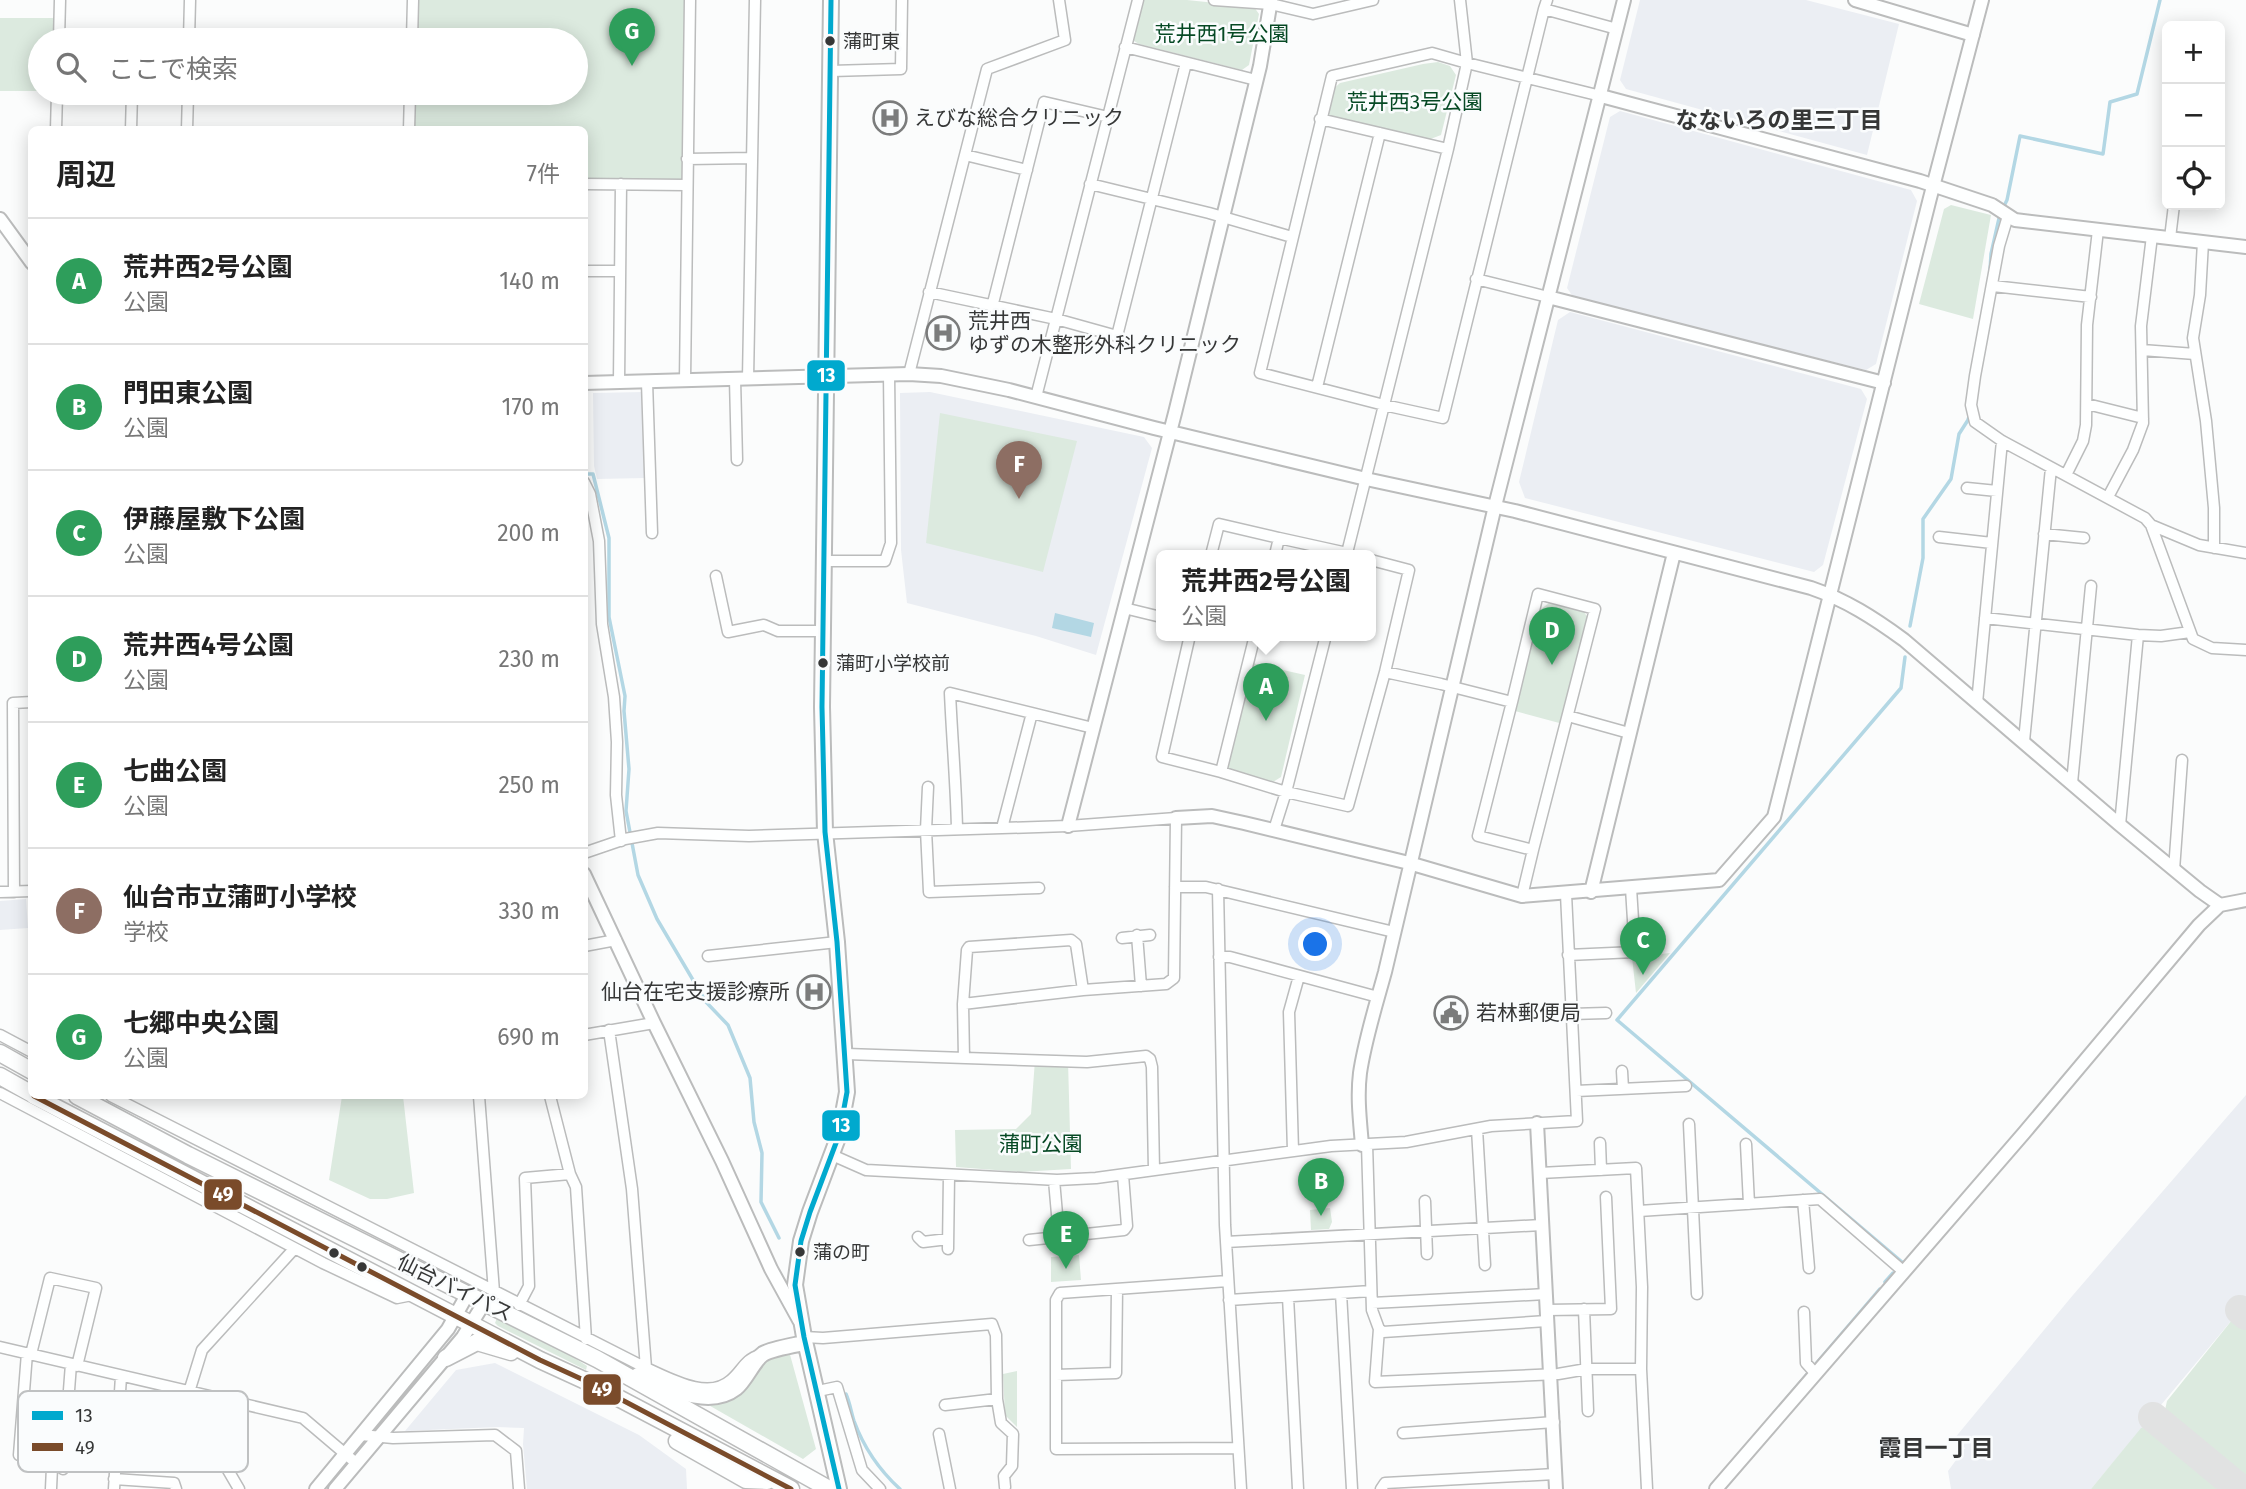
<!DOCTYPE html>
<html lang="ja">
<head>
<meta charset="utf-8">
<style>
	:root { --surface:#fff; --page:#f2f2f2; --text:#222; --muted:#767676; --line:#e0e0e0; --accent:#7b7c7c }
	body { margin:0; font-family:"Fira Sans","Noto Sans JP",sans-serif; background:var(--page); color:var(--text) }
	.controls { position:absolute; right:21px; top:21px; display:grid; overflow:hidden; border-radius:10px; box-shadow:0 4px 18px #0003 }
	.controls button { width:63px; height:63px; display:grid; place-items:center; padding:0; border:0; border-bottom:2px solid var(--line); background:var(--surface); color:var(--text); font:35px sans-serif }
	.you { position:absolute; left:1316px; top:945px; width:24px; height:24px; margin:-18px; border:5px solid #fff; border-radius:50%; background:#1a73e8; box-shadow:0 0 0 10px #1a73e833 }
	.badge { display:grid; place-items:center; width:46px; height:46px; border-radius:50%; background:var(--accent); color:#fff; font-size:23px; font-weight:700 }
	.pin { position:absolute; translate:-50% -58px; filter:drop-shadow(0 2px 4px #0008) }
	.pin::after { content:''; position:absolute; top:37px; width:24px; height:21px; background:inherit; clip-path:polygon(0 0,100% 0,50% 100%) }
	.popup { position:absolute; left:1156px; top:550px; width:220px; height:91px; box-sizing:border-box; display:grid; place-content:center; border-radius:10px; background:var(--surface); filter:drop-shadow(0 2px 5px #0005); font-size:23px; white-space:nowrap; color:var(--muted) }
	.popup b { font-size:26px; color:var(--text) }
	.popup::after { content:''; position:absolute; left:50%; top:100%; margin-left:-14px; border:14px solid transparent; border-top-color:var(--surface) }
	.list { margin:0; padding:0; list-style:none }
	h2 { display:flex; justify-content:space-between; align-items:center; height:91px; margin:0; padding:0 28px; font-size:30px }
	h2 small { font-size:23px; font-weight:400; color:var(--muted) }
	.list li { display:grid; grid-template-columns:46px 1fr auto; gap:21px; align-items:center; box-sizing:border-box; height:126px; padding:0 28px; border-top:2px solid var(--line) }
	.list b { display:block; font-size:26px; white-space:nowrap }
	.list p { margin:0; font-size:23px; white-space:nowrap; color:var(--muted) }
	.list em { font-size:23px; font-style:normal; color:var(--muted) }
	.icon { flex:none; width:38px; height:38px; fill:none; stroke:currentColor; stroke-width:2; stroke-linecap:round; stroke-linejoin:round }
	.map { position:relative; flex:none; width:2246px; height:1489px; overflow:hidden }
	.search { position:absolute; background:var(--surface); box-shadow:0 4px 18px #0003; left:28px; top:28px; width:560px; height:77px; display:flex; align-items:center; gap:18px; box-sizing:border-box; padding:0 24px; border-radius:38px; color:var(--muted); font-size:26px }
	.panel { position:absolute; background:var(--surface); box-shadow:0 4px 18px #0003; left:28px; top:126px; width:560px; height:973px; border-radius:10px }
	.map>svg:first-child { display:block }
	.built { fill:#ebeef3 }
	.green { fill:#dceadf }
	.water { fill:#b3d7e4 }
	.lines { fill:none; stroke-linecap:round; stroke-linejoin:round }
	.stream { stroke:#b3d7e4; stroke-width:3.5 }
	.taxiway { stroke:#e1e2e2; stroke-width:30 }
	.minor-casing { stroke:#bbbcbc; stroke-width:13 }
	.tertiary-casing { stroke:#bbbcbc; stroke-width:16 }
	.secondary-casing { stroke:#bbbcbc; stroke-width:18 }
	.trunk-casing { stroke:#bbbcbc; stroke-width:19 }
	.minor { stroke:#feffff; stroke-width:10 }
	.tertiary { stroke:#feffff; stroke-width:12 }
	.secondary { stroke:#feffff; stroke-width:14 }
	.trunk { stroke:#feffff; stroke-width:16 }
	.bus-1-casing { stroke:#fafcfd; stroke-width:10 }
	.bus-2-casing { stroke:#fafcfd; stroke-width:10 }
	.bus-1 { stroke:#00a9ce; stroke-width:5 }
	.bus-2 { stroke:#7a4b2a; stroke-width:5 }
	.bus-dot { fill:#363737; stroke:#fafcfd; stroke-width:2.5 }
	.labels { text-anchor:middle; stroke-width:5; stroke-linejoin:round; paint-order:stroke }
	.bus-label { font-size:19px; fill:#363737; stroke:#fafcfd; text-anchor:start }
	.park-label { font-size:21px; fill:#064924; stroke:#fafcfd }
	.poi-label { font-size:21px; fill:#363737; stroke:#fafcfd; text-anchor:start }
	.street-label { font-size:21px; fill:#363737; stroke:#fafcfd }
	.neighbourhood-label { font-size:23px; font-weight:bold; fill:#363737; stroke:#fafcfd }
	.key { fill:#fafcfd; stroke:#bfc1c2; stroke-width:2 }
	.key-label { font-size:19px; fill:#363737 }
	.line-badge { stroke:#fafcfd; stroke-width:2.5 }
	.badge-label { font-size:19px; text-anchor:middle; font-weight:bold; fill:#fff }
</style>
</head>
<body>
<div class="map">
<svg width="2246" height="1489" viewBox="0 0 2246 1489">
	<rect width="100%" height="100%" fill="#fbfcfc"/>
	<path class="built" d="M1640,0h166l93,24 -32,131 -241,-66 -6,-9z
		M1620,111l291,79 6,11 -41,163 -10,6 -292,-72 -7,-10 43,-171z
		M1570,312l291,77 6,10 -44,166 -9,7 -289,-74 -6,-16 39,-162z
		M643,392l2,86 -48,1 -3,-13 -1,-73z
		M930,392l214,45 8,11 -56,207 -60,-19 -129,-33 -6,-53 -1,-157z
		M26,899l2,29 -28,2v-29z
		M2246,1095v208l-155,186h-140l-3,-18 17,-23 -11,-9 119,-144z
		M495,1363l144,72 47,34 1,20h-160l-4,-45 1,-16 -27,-1 -92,4 51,-61z"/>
	<path class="green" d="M418,0h272l-4,185 -101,-3 -1,-52h-170l1,-37h161v-53h-159z
		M1144,0h43l67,7 5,7 -10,51 -7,5 -103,-26 -5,-3 -1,-5 7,-30z
		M0,18h57v22h-17v51h-40z
		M1438,62l12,4 6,9 -15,60 -13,5 -97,-23 -5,-7 5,-19 9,-8 83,-19z
		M1951,205l40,10 -18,104 -54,-15 25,-95z
		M940,413l137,28 -34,131 -117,-29z
		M1549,603l35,9 4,6 -25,106 -48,-13 26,-102z
		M1252,663l53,12 -24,102 -8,5 -43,-11 -4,-5z
		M1670,953l-34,40 -4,-36z
		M1035,1060l33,1 3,108 -51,3 -64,-5 -1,-37 61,-1 15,-15z
		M342,1096h61l11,97 -27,6h-17l-41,-19z
		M1330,1208l2,14 -3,7 -18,1 -1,-20z
		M1079,1255l2,25 -30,2v-25z
		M497,1318h4l66,35 20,13 -1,4 -88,-44 -3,-3z
		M2232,1320l14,4v156l-6,-1 -72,-61 -3,-8 2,-9z
		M789,1351l27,98 -13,10 -98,-56 61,-46z
		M1017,1371v56l-12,-12 -2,-41z
		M2149,1425l8,2 73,62h-139l50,-61z"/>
	<path class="water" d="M1055,613l39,10 -3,14 -39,-9z"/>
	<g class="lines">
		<path class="stream" d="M1990,271l1,-17 9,-40 7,-14 13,-64 83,18 7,-52 27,-8 23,-94
			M584,474h9l16,64v79l16,79 -1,15 5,58 -3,42 12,64 19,44 49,83 22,23 22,53 4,44 8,31 -1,49 18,36
			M1910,626l13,-68v-39l28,-40 8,-45 9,-14 2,-7
			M1902,1262l-285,-242 284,-332 4,-31
			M1885,1282l8,-9
			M846,1394c4,9 5,18 8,27 10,27 24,48 46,68
			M1774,1413l106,-124"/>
		<path class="taxiway" d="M2240,1310l6,5
			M2153,1417l87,72"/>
		<defs>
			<path id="minor" d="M1214,0l57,4 42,10 60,-14
				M1460,0l7,63 134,33
				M1547,0l-3,9 73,20
				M59,40l1,-40
				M189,40l1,-40
				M412,40l1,-40
				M1125,47l131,33
				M1432,53l35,10 -19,86 -64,256 -124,-32 72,-297z
				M831,71l70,-2 1,-69
				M1320,119l128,30
				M56,130l1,-37
				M131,130l1,-37
				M187,130l1,-37
				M409,130l1,-37
				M965,155l62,15
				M687,159l65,-1
				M584,184l102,1
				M1090,184l119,29 83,24
				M2008,216l-9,30 -24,130 -4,29 4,17 27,19 143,77 6,7 42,114 19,9 34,2
				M2170,238l4,-33
				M2203,242l-3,53 -7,43 13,83 8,87v40
				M584,271h35
				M1476,279l72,18
				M1993,286l98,11
				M929,292l127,27 61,17 69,-273
				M992,307l52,-205 64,15
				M2142,350l53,4
				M909,374l78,-305 78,-29 -6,-40
				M735,379l2,81
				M748,379l7,-379
				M685,380l5,-380
				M619,382l2,-198
				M647,382l5,151
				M1317,387l63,-254
				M1036,397l102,-397
				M2087,404l56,14
				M2066,475l17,-34 3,-16 1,-100 11,-95
				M584,482l6,12 9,47 3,83 12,73 3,45 -1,53 5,46
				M1967,488l30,3
				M2108,497l25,-47 10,-27 -2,-97 11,-90
				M2151,525l48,20 47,8
				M2044,534l40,4
				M1939,537l53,6
				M1211,555l8,-31 60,14
				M1275,555l4,-17 68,15 37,-148 59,13 101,-409
				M824,561h61l6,-18 -2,-169
				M716,576l12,56 36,-7 14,6h45
				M1124,608l37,9
				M1985,618l153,17 23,1 29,-4
				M1190,635l-28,122 59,15
				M1255,635l-34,137 65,20 -12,38
				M1326,635l-40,157 62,14 37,-134 24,-102 -38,-10
				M1385,672l56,12 71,18 26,-108 57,15 -62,241 -55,-14 34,-134
				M1977,703l25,-262
				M1568,716l61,17
				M2024,741l27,-273
				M2072,783l19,-197
				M928,787l-2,43 3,62 110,-4
				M2120,825l18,-190
				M1002,828l30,-115
				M957,829c-1,-46 -5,-91 -7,-136l143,35
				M584,853l41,-14 33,-6 91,3 319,-10 108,-8 -2,160 -8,6 -83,6 -120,14
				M2174,870l8,-110
				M1175,887h31l188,45
				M1218,889l7,336 16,264
				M0,892l32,-1
				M14,892l-1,-189 19,-1
				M1522,896l11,-46
				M1137,935l4,51
				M1122,938l28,-3
				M584,946l32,-6
				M1568,955l67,-3 -4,-64
				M708,956l129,-14
				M1219,957h11l148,40
				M1571,1014l35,-1
				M609,1030l23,159 14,179
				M0,1035l32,17
				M584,1035l70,-12
				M846,1054l241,8 59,-6 4,3 2,8 2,103
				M964,1058l-1,-54 4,-54 2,-3 102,-7 5,4 7,46
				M1622,1071l1,18
				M1576,1091l110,-5
				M0,1093l323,170 74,35 15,-3
				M111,1096l535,272c23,10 62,33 85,12 11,-9 14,-21 29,-25
				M479,1096l15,196
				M550,1096l20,78 6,13 10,152
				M1689,1124l8,170
				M1477,1129l8,136
				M1600,1143l1,27
				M1367,1144l5,166 7,19 4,3 164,-11
				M1746,1144l3,60
				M1293,1151l-4,-139 10,-36
				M832,1155l34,15 191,10 39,-2 235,-32 75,-4 85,-16 86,-5 -11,-227
				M1540,1173l96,-5 6,119 -1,82 6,120
				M1054,1180l5,57
				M1803,1200l6,68
				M1425,1201l2,53
				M1639,1211l181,-12 83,72
				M918,1237l5,5 25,-3
				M1029,1240l95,-10 3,-4 -4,-51
				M1226,1242l316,-17
				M948,1249l1,-74
				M1228,1281l-168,12 -4,7v149l182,-1
				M1341,1293l11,196
				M1288,1297l10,192
				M1229,1300l142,-9
				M1372,1303l174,-9
				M519,1305l10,-19 -4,-108 45,-4
				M1584,1309l4,102
				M1547,1310l64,-1 -5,-112
				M1804,1312l2,51 9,10
				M1379,1329l-4,53 183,-8 29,-5h54
				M804,1337l19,1 169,-14 4,11 1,64 4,24 12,11 -1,32 -8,10 1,11
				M0,1347l303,71 53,45
				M31,1354l19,-76 46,10 -19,78
				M1056,1375l60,-2 1,-84
				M818,1391l19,-4 25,83 18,19
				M189,1392l13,-42 92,-101
				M229,1402l-11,51 21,36
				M945,1405l52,-6
				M1403,1433l151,-11
				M939,1434l11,55
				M361,1435l32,3 102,-3 21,16 3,38
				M19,1455l8,-102
				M63,1469l8,-105
				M114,1479l60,4 2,6
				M51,1489l1,-22
				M114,1489l7,-113
				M1381,1489l4,-6 170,-9"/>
			<path id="tertiary" d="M1855,0l118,35
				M1601,96l319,85 72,24 23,15 231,27
				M0,219l32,44
				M1548,297l336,86
				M584,383l325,-9 32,2 68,14 145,38 212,51 149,32 296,77c35,12 63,30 93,52l216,185 80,66 20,14
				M1176,818l36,-2 32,7 165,40 113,33 197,-16 55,-63 156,-619 52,-198
				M1068,826l107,-413 85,-347 11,-66
				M584,874l70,149 68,138 49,108 28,51
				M1591,892l83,-339
				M1537,1123l19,366
				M1362,1145c-2,-24 -5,-48 -2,-72 5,-34 16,-68 25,-101l110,-466 129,-506
				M316,1489l132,-160 19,-34
				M335,1489l128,-152 21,-34
				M1716,1489l308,-356 175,-208 21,-20 26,-5"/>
			<path id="secondary" d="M831,0l-9,707 3,125 12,110 10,150 -8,43 -29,77 -9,29 -6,44 9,52 35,152
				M638,1375c28,11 70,35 98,13 10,-8 17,-27 27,-34 8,-5 32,-9 42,-11"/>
			<path id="trunk" d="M0,1053l32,18
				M0,1076l32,18
				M34,1096l506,264 48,22 203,107
				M77,1096l111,59 409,204 232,130
				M446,1358l31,-16 34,10
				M677,1441l69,39 21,1"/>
		</defs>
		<use href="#minor" class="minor-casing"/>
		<use href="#tertiary" class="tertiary-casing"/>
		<use href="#secondary" class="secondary-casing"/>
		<use href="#trunk" class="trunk-casing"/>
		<use href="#minor" class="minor"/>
		<use href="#tertiary" class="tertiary"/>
		<use href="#secondary" class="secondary"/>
		<use href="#trunk" class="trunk"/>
		<defs>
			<path id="bus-1" d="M831,0l-9,707 3,125 12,110 10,150 -8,43 -29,77 -9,29 -6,44 9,52 35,152"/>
			<path id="bus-2" d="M34,1096l506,264 48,22 203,107"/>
		</defs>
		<use href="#bus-1" class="bus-1-casing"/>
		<use href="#bus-2" class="bus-2-casing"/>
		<use href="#bus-1" class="bus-1"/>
		<use href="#bus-2" class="bus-2"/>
	</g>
	<defs>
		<symbol id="hospital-ring" viewBox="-11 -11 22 22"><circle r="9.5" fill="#fafcfd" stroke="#7b7c7c" stroke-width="1.5"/><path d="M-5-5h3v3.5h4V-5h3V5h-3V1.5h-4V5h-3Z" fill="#7b7c7c"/></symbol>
		<symbol id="civic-ring" viewBox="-11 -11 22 22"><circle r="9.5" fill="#fafcfd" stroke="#7b7c7c" stroke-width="1.5"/><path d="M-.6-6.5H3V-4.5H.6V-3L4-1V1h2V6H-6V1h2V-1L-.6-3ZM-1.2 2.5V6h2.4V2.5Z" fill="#7b7c7c"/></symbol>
	</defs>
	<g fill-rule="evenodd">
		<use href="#hospital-ring" x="871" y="99" width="38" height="38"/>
		<use href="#hospital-ring" x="924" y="314" width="38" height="38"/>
		<use href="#hospital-ring" x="795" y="973" width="38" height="38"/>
		<use href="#civic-ring" x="1432" y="994" width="38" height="38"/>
	</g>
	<g class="bus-dot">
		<circle cx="830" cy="41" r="6"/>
		<circle cx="823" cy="663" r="6"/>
		<circle cx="800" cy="1252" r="6"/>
		<circle cx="334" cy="1253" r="6"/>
		<circle cx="362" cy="1267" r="6"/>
	</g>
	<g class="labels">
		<g class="bus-label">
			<text x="843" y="48">蒲町東</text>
			<text x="836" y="670">蒲町小学校前</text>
			<text x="813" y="1259">蒲の町</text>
		</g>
		<g class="park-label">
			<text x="1222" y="41">荒井西1号公園</text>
			<text x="1415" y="109">荒井西3号公園</text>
			<text x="1041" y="1151">蒲町公園</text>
		</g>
		<g class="poi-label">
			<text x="914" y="125">えびな総合クリニック</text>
			<text x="968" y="328">荒井西<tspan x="968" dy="24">ゆずの木整形外科クリニック</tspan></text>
			<text x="790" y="999" text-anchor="end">仙台在宅支援診療所</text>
			<text x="1476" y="1020">若林郵便局</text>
		</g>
		<g class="street-label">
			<text transform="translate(455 1288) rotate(26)" y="7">仙台バイパス</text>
		</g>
		<g class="neighbourhood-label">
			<text x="1779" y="128">なないろの里三丁目</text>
			<text x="1936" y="1456">霞目一丁目</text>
		</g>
	</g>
	<rect x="18" y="1391" width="230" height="81" rx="10" class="key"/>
	<rect x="32" y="1411" width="31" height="9" fill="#00a9ce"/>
	<rect x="32" y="1443" width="31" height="8" fill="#7a4b2a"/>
	<g class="key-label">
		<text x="75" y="1422">13</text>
		<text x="75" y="1454">49</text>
	</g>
	<g class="line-badge">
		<rect x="806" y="359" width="40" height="33" rx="7" fill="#00a9ce"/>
		<rect x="821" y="1109" width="40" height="33" rx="7" fill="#00a9ce"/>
		<rect x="203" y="1178" width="40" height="33" rx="7" fill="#7a4b2a"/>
		<rect x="582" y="1373" width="40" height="33" rx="7" fill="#7a4b2a"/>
	</g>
	<g class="badge-label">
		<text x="826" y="382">13</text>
		<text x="841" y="1132">13</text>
		<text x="223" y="1201">49</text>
		<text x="602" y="1396">49</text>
	</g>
</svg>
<div class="controls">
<button>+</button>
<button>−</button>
<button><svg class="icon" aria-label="locate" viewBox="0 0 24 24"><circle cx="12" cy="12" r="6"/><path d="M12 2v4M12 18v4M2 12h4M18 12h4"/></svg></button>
</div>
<div class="you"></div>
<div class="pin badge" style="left:1266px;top:721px;background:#2e9e5b">A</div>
<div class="popup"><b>荒井西2号公園</b>公園</div>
<div class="pin badge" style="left:1321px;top:1216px;background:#2e9e5b">B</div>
<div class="pin badge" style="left:1643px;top:975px;background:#2e9e5b">C</div>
<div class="pin badge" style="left:1552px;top:665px;background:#2e9e5b">D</div>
<div class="pin badge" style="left:1066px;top:1269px;background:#2e9e5b">E</div>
<div class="pin badge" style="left:1019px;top:499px;background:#8d6e63">F</div>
<div class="pin badge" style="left:632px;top:66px;background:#2e9e5b">G</div>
<div class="search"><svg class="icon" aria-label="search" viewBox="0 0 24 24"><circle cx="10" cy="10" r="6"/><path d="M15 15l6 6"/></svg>ここで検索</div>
<section class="panel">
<h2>周辺<small>7件</small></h2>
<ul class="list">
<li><span class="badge" style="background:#2e9e5b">A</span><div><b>荒井西2号公園</b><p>公園</p></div><em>140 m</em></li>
<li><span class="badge" style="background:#2e9e5b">B</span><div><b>門田東公園</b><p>公園</p></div><em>170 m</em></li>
<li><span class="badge" style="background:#2e9e5b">C</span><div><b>伊藤屋敷下公園</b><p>公園</p></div><em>200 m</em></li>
<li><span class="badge" style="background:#2e9e5b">D</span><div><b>荒井西4号公園</b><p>公園</p></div><em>230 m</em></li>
<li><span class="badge" style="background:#2e9e5b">E</span><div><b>七曲公園</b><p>公園</p></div><em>250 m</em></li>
<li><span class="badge" style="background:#8d6e63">F</span><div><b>仙台市立蒲町小学校</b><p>学校</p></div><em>330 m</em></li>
<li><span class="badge" style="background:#2e9e5b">G</span><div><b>七郷中央公園</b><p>公園</p></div><em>690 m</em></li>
</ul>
</section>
</div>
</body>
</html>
